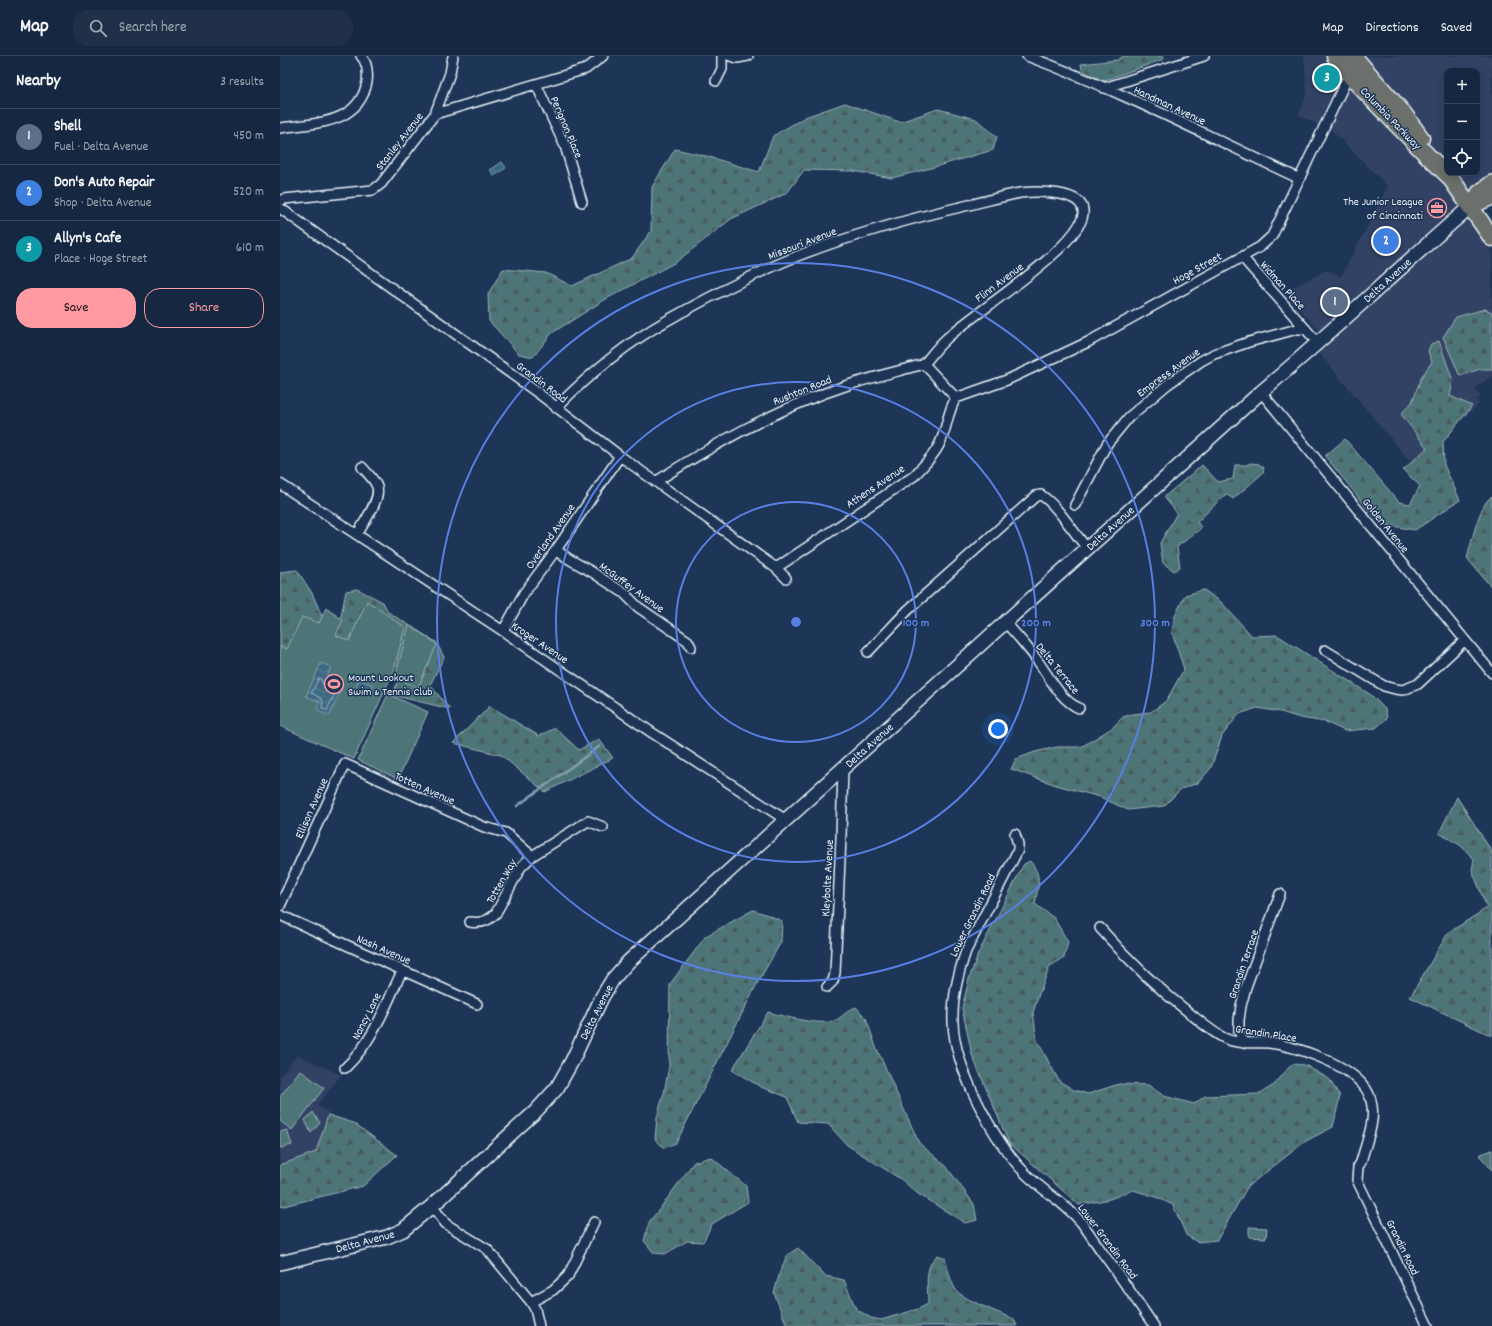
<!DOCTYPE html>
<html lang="en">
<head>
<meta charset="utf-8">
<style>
	:root { --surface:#162841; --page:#1f3048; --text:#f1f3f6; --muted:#9ea6b1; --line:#35445a; --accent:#ff9aa2 }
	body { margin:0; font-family:Dekko,sans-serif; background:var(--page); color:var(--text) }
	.controls { position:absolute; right:12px; top:12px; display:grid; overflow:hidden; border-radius:8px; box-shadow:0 2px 10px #0003 }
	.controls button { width:36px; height:36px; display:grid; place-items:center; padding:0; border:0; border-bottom:1px solid var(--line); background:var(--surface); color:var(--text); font:20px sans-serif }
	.you { position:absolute; left:718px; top:673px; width:14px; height:14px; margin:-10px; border:3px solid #fff; border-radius:50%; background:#1a73e8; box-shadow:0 0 0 6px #1a73e833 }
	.badge { display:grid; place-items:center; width:26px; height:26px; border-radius:50%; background:var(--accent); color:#fff; font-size:13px; font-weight:700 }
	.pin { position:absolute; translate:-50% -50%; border:2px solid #fff; box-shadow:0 1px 4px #0006 }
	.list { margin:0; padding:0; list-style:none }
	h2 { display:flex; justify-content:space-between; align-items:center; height:52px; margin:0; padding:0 16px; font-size:17px }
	h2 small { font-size:13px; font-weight:400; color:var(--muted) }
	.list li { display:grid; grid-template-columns:26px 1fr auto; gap:12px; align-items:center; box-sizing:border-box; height:56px; padding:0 16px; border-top:1px solid var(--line) }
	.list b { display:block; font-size:15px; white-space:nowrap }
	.list p { margin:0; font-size:13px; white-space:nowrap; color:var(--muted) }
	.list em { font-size:13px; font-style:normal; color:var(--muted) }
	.actions { display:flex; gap:8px; padding:12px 16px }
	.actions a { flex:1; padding:9px 0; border:1px solid var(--accent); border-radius:16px; text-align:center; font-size:14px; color:var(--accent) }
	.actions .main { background:var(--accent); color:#111 }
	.icon { flex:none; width:22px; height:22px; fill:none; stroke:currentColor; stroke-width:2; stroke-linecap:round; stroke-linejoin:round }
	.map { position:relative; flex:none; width:1212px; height:1270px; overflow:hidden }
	header { display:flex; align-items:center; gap:24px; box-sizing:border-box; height:56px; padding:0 20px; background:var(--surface); border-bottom:1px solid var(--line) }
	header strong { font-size:19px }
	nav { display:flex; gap:22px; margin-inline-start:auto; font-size:14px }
	.search { width:280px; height:36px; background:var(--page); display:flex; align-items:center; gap:10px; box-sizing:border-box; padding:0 14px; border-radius:16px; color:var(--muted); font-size:15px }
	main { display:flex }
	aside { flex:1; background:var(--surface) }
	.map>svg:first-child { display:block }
	.built { fill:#324365; fill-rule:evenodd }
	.forest { fill:url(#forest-firs); stroke:#9bb2b8 }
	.park { fill:url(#park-tufts); stroke:#9bb2b8 }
	.garden { fill:#4e7477; stroke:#9bb2b8 }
	.water { fill:url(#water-waves); stroke:#829fb2 }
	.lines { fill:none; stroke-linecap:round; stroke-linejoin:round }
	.shore { stroke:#a4bbca; stroke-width:1 }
	.stream { stroke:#829fb2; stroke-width:2.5 }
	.minor-casing { stroke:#e8f1f8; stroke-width:12 }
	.secondary-casing { stroke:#e8f1f8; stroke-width:16 }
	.primary-casing { stroke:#e8f1f8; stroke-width:18 }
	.trunk-casing { stroke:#e8f1f8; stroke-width:19 }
	.minor { stroke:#1d3557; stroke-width:9 }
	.secondary { stroke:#1d3557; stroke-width:13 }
	.primary { stroke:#6c706d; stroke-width:15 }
	.trunk { stroke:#6c706d; stroke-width:16 }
	.ring { fill:none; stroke:#5a7fe2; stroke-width:2 }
	.labels { text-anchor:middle; stroke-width:3; stroke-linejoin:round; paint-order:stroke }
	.street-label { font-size:12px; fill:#e8f1f8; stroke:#1d3557 }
	.poi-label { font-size:12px; fill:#e8f1f8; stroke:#1d3557; text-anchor:end }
	.centre { fill:#5a7fe2; stroke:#1d3557; stroke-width:2 }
	.ring-label { font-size:12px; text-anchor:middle; font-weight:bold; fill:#5a7fe2; stroke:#1d3557; stroke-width:3; stroke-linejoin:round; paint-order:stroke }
</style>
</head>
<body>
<header>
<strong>Map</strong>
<div class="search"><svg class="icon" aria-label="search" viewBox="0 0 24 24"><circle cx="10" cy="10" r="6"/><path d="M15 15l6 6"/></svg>Search here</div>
<nav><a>Map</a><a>Directions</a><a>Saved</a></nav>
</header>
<main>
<aside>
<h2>Nearby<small>3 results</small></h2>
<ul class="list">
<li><span class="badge" style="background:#5c6f8a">1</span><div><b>Shell</b><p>Fuel · Delta Avenue</p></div><em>450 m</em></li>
<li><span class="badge" style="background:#3f7fe0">2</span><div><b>Don's Auto Repair</b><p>Shop · Delta Avenue</p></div><em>520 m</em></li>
<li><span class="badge" style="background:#0f9aa8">3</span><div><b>Allyn's Cafe</b><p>Place · Hoge Street</p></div><em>610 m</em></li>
</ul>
<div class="actions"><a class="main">Save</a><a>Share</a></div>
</aside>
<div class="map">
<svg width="1212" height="1270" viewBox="0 0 1212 1270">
	<defs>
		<pattern id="forest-firs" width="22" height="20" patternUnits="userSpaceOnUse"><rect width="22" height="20" fill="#4e7477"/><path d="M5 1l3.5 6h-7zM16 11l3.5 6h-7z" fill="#4a5c5e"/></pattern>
		<pattern id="park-tufts" width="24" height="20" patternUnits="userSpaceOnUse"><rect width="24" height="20" fill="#4e7477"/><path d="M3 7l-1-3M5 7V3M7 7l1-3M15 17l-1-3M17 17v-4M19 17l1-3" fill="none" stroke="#4a5c5e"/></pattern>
		<pattern id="water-waves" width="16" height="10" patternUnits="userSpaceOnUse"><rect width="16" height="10" fill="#3e6984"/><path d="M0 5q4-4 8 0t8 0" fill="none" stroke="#5a7f96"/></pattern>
	</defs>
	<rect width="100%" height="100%" fill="#1d3557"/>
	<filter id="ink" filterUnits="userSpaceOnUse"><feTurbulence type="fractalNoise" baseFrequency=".025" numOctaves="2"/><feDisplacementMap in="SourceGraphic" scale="8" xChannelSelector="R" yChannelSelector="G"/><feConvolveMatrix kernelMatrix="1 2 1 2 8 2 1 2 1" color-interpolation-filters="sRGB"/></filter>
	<g filter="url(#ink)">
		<path class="built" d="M1024,0h188v135l-21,16 21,32v137l-17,12 6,9 -5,3 3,4 -66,61 -99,-118 11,-10 -41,-45 43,-22 14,7 47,-91 -62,-61 -2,3 -25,-13 8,-22zM1167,15h30v102h-30z
			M17,999l44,20 -24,30 40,27 -77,55v-110z"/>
		<path class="forest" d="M844,0h40v3l-61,22 -21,-11 -1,-6 36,-4z
			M565,47l55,19 38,-13 38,10 21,18 -4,13 -62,18 -39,10 -39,-7 -49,-1 -17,23 -56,26 -55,43 -70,37 -54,34 -19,24 -14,-3 -30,-33 -1,-27 15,-25 43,4 26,13 60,-28 19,-27 1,-44 23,-38 31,7 53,16 14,-36 32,-19z
			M1205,253l7,3v57h-12l-20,7 -17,-39 13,-20z
			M1159,285l14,40 -3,15 22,10 -29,36 1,23 16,35 -45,30 -28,-5 -15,-11 -47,-58 20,-17 54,63 11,2 10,-18 -17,-16 24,-22 -26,-34 11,-12 10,-26 10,-14 -4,-11 3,-7z
			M971,407l8,1 5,4 -1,5 -30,26 -7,-5 -29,28 4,5 -1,2 -23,18 3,20 -6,4 -11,-8 -3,-20 17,-30 -13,-16 38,-32 16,17 15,-3 2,-14h11z
			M1212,440v92l-25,-30c5,-16 11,-52 25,-62z
			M17,514l15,23 10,23 18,5 6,-30 11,-2 26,13 5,10 48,30 8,15 -14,28 20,24 -58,-14 11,-25 -17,-8 -37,-8 -69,5v-87z
			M924,534l17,12 31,34 25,-1 94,60 14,14 2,9 -11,10 -31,3 -20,-9 -25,-4 -19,-6 -24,-4 -18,6 -17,22 -11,32 -13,15 -17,6 -17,17 -36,4 -28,-13 -44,-12 -45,-16 5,-10 19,-7 22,-5h24l31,-19 11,-11 10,-3 18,-2 15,-11 18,-32 -12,-36 2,-15 11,-23z
			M210,650l49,30 16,-8 24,22 20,-11 14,19 -68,34 -44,-37 -48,-12z
			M1177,741l35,55v184l-82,-39 38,-64 39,-25 -15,-38 2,-11 -14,-14 -21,-12z
			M750,805c13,16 8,25 5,43l19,14 14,24 -4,16 -14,8 -11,28 -6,19 4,27 22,41 15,9 14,4 31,-10 29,1 16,11 30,8 11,-8 54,-2 15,-9 18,-21 13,1 24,14 11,17 -7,31 -27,14 -58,45 -31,54 -20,2 -11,-7 -13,-30 -17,-8 -23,-7 -23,9 -31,6 -70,-62 -37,-88 -10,-47 7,-29 9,-25 46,-90z
			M473,854l15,5 14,6 -1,21 -24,42 -81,159 -12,5 -9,-9 2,-22 7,-24 5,-27 1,-82 36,-48z
			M576,951l10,11 10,29 43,96 27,23 28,38 3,16 -12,3 -47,-29 -16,-14 -55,-35 -19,-21 -30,-2 -11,-25 -26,-10 -29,-17 36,-58c14,4 55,15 68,8 8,-4 11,-10 20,-13z
			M48,1059l26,8 43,32 -34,31 -83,21v-42l36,-13z
			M1212,1094v20l-13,-15z
			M431,1101l35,29 2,16 -36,22 -9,18 -16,-1 -22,13 -11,-1 -10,-12 5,-19 9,-11 36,-49z
			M518,1192l27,28 19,4 12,29 15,9 10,2 37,-11 10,-5c0,-16 -5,-38 10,-49l7,3c3,10 5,23 11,32 6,9 46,24 58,29l3,7h-230l-13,-33 6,-21 7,-17z"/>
		<path class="park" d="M33,1056l7,11 -9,10 -6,-13z"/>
		<path class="garden" d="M87,545l38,26 -11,43 -40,89 -74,-33v-80l7,3 15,-32 17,6 7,-15 17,12 -7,15 13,6z
			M129,569l28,19 -19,44 -23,-11z
			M108,638l40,18 -30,67 -40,-19z
			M20,1014l24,18 -32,42 -12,-9v-24z
			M7,1074l5,15 -12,3v-16z
			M969,1171l18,1 -1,10 -17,-1z"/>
		<path class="water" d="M222,106l4,6 -12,8 -4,-6z
			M41,607l10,4 -6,14 17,7 -12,27c-6,0 -10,-2 -13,-7l3,-6 -14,-6z
			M79,623l14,6 -4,10 -14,-5z"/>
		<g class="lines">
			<path class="shore" d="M39,622l2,1 2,5 13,7 -9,19 -5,-2c3,-12 -3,-9 -10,-15z"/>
			<path class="stream" d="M237,750l83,-60"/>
			<defs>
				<path id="minor" d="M450,0l7,2 11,-2
					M747,0c94,35 183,81 273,123
					M436,25l6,-12v-13
					M256,28l29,62 17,56
					M824,32l100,-32
					M155,58l15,-41 3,-17
					M0,72c34,-5 79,-3 87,-46 1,-9 0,-20 -6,-26
					M0,145l4,-2 89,-9 8,-6 54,-70 151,-45 17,-13
					M0,152l258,185 82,63 156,112 10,10
					M962,201l76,86
					M981,336l231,281
					M676,342l51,-18 81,-38 172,-95 12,-11 74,-155 7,-7
					M276,352c33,-34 71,-65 112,-88 43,-24 87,-47 132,-65 55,-21 112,-37 169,-50 17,-4 34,-9 51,-12 15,-2 66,-3 63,21 -3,33 -111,100 -137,125 -8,7 -15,17 -22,25
					M377,425c60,-39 123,-74 191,-96 25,-8 51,-14 76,-21l32,34
					M0,428l223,147 148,101 135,88
					M795,449l32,-61 22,-27 39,-33 33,-23 13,-7 35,-12 48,-13h9
					M77,479c6,-12 24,-35 20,-48 -2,-7 -10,-14 -15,-20
					M276,494l13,9 23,13 32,21 14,14 50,34 3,6
					M496,512l138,-92c9,-10 19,-19 25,-31 8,-15 8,-33 17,-47
					M725,566c11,12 22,24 32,38 12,16 23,40 42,48
					M223,575l21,-38 32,-43 64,-94
					M1045,594l59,36 11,3 8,1 15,-6 47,-44
					M588,596l40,-42 128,-114 5,-1c16,10 32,37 46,53
					M735,778l3,10v6l-52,101c-8,23 -14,46 -13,71 1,45 41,120 73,152 18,18 39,29 55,48 7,9 14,20 21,30 18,24 35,49 52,74
					M0,850l65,-142 139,63 22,6 26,23
					M0,859l197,89
					M190,866c11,2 19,-1 26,-9l25,-46 11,-11 56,-35 15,6
					M820,872c28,32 58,61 92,87 10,8 20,17 32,23 14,7 30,4 45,5 27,3 75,20 93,41 6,6 9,14 10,22 3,18 -7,39 -11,56l-3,5 -1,13 71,146
					M547,931l6,-6 2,-8 6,-136 2,-69
					M963,987l-4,-12v-11l2,-14 5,-19 34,-93
					M65,1012c28,-26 41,-63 57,-97
					M152,1150l14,18 41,25 44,53 4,7 4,17
					M251,1246l22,-12 15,-14 26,-54"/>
				<path id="secondary" d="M0,1207l107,-26 16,-7 29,-24 104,-95 21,-23 15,-27 30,-64 11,-18 15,-17 633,-570c71,-60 139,-125 210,-186"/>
				<path id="primary" d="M1191,150l8,-13 13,-10
					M1191,150l21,-9"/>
				<path id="trunk" d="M1055,0c12,19 29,34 44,50 24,25 47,49 72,72
					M1073,0l50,57 18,25
					M1167,117l45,65"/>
			</defs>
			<use href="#minor" class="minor-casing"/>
			<use href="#secondary" class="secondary-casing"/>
			<use href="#primary" class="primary-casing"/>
			<use href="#trunk" class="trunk-casing"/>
			<use href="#minor" class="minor"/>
			<use href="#secondary" class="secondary"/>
			<use href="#primary" class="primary"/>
			<use href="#trunk" class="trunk"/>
		</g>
	</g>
	<g class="ring">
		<circle cx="516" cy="566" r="120"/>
		<circle cx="516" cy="566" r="240"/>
		<circle cx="516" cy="566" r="359"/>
	</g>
	<defs>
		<symbol id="office-ring" viewBox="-11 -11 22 22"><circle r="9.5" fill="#1d3557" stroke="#ff9aa2" stroke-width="1.5"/><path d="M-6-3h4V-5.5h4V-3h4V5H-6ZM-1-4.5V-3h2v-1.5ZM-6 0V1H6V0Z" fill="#ff9aa2"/></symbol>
		<symbol id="stadium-ring" viewBox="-11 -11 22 22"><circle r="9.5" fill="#1d3557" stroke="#ff9aa2" stroke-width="1.5"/><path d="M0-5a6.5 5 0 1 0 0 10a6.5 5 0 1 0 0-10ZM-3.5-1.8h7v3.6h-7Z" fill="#ff9aa2"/></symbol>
	</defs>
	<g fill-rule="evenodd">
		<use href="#office-ring" x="1146" y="141" width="22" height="22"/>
		<use href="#stadium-ring" x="43" y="617" width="22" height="22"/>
	</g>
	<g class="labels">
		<g class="street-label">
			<text transform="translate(890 49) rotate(25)" y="4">Handman Avenue</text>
			<text transform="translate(1111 62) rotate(46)" y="4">Columbia Parkway</text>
			<text transform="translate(287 71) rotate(67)" y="4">Perignon Place</text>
			<text transform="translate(119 85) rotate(-52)" y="4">Stanley Avenue</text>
			<text transform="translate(522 187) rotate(-21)" y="4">Missouri Avenue</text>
			<text transform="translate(917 212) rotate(-29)" y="4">Hoge Street</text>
			<text transform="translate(1107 224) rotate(-42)" y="4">Delta Avenue</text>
			<text transform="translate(719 226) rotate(-37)" y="4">Flinn Avenue</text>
			<text transform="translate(1003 229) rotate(48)" y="4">Widman Place</text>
			<text transform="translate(888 316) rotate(-36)" y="4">Empress Avenue</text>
			<text transform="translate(262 326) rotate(37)" y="4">Grandin Road</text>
			<text transform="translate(522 334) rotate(-22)" y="4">Rushton Road</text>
			<text transform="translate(595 430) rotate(-34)" y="4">Athens Avenue</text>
			<text transform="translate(1106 469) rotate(51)" y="4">Golden Avenue</text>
			<text transform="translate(830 472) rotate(-42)" y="4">Delta Avenue</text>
			<text transform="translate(270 480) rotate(-55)" y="4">Overland Avenue</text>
			<text transform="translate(352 531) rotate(36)" y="4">McGuffey Avenue</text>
			<text transform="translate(260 586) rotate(34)" y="4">Kroger Avenue</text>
			<text transform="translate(778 612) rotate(51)" y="4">Delta Terrace</text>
			<text transform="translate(589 689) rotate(-42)" y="4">Delta Avenue</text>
			<text transform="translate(145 732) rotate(24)" y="4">Totten Avenue</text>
			<text transform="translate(31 752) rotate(-66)" y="4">Ellison Avenue</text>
			<text transform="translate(547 822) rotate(-87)" y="4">Kleybolte Avenue</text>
			<text transform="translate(221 825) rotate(-60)" y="4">Totten Way</text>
			<text transform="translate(692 859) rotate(-64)" y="4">Lower Grandin Road</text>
			<text transform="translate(104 893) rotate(24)" y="4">Nash Avenue</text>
			<text transform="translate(963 908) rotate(-71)" y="4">Grandin Terrace</text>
			<text transform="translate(316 956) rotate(-63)" y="4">Delta Avenue</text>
			<text transform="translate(86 960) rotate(-63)" y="4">Nancy Lane</text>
			<text transform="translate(986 977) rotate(9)" y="4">Grandin Place</text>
			<text transform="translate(85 1185) rotate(-15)" y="4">Delta Avenue</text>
			<text transform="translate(828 1185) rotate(53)" y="4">Lower Grandin Road</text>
			<text transform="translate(1123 1191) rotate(64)" y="4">Grandin Road</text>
		</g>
		<g class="poi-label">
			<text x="1143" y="149">The Junior League<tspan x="1143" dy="14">of Cincinnati</tspan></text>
			<text x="68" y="625" text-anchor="start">Mount Lookout<tspan x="68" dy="14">Swim &amp; Tennis Club</tspan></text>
		</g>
	</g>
	<circle cx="516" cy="566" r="6" class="centre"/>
	<g class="ring-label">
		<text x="636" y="570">100 m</text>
		<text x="756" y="570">200 m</text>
		<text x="875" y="570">300 m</text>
	</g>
</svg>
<div class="controls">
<button>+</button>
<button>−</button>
<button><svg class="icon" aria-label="locate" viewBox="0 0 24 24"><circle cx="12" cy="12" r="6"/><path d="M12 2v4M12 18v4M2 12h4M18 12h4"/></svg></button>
</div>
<div class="you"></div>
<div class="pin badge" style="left:1055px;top:246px;background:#5c6f8a">1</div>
<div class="pin badge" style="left:1106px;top:185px;background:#3f7fe0">2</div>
<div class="pin badge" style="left:1047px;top:22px;background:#0f9aa8">3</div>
</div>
</main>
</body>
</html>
